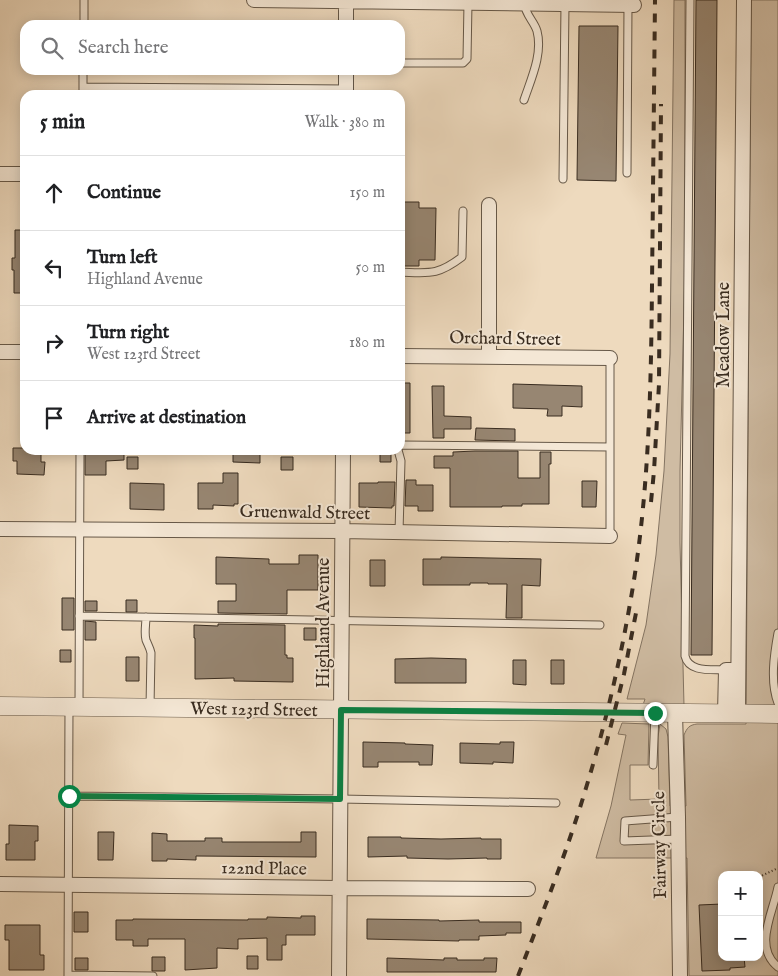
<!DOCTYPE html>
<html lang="en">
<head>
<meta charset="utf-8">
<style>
	:root { --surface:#fff; --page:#f2f2f2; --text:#202124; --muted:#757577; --line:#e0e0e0 }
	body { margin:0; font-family:"IM FELL English",serif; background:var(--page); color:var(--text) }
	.controls { position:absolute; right:15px; bottom:15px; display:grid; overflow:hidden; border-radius:10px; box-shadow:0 2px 12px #0003 }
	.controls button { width:45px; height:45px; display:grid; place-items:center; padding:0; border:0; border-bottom:1px solid var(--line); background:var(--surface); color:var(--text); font:25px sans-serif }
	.stop { position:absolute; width:15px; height:15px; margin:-11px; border:4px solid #0b8043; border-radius:50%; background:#fff }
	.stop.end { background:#0b8043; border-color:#fff; box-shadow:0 1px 5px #0008 }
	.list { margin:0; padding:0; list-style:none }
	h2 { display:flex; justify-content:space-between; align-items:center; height:65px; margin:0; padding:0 20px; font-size:21px }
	h2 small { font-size:16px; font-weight:400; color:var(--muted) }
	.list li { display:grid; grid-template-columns:32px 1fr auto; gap:15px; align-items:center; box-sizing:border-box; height:75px; padding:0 20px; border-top:1px solid var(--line) }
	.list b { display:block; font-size:19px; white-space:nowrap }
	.list p { margin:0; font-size:16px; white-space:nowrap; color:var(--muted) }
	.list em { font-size:16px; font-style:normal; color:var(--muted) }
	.icon { flex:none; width:28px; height:28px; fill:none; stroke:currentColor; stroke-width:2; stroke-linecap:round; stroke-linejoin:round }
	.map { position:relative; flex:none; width:778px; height:976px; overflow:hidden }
	.search { position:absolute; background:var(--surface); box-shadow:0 2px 12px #0003; left:20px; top:20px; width:385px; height:55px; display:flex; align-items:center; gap:12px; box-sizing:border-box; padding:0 18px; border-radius:15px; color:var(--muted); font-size:19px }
	.panel { position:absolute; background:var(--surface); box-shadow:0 2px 12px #0003; left:20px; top:90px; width:385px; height:365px; border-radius:15px }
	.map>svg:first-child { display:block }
	.green { fill:#cfbca3; stroke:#847462; fill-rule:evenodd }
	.building { fill:#978672; stroke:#392c20 }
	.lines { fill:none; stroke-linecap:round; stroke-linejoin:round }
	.service-casing { stroke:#665848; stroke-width:9 }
	.minor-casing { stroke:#665848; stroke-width:16 }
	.tertiary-casing { stroke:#665848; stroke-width:19 }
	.path { stroke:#392c20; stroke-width:2; stroke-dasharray:1 2.5; stroke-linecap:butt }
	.service { stroke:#f4e7d5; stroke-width:7 }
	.minor { stroke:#f4e7d5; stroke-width:14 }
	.tertiary { stroke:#f4e7d5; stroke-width:18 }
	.rail { stroke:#392c20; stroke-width:4; stroke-dasharray:9 9; stroke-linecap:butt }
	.route { stroke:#0b8043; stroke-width:6 }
	.labels { text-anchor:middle; stroke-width:4; stroke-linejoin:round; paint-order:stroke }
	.street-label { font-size:18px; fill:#392c20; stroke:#f4e7d5 }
</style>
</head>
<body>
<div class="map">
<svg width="778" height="976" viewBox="0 0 778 976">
	<rect width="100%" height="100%" fill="#eedabe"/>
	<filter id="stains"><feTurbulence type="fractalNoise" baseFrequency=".004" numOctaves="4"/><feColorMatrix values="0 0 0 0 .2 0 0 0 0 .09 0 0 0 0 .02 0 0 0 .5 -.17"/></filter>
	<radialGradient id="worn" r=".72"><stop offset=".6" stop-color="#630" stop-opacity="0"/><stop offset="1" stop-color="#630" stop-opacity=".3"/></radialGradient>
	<path class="green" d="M674,0h11v268l-5,203v72l4,163 -41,-1 2,-6h-18l19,-74 10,-70 8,-84 6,-117z
		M751,0h27v976h-89l-2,-118h-91l15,-52 15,-71 -8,-1 4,-11 27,1 -1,41h-18v35l29,-1 -1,-62 2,-13 6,5 2,8 2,69h16l-2,-71c3,-7 5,-10 13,-11h49zM722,875h37v82h-37z"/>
	<path class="building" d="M696,0h21l-5,655h-21z
		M579,26h39l-2,155 -39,-1z
		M401,202h18v6h17l-1,52h-16v6h-19v-58h1z
		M15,230h10v63h-11v-23h-2v-12h3z
		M400,383h10v50h-10z
		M513,384l69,2v21l-20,-1v10h-15l1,-7 -35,-1z
		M432,386h12v30l27,1v12h-27v9h-11z
		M476,428l39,1v12l-40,-1z
		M13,448h12v2h16v12h4l-1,13 -27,-1v-13h-4z
		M85,450h39v10l-18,1v14h-21z
		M233,450h27v13l-27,-1z
		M380,450h11v12h-11z
		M475,451h43v27h22v-26h11v12h-2v40h-27v2h-20v1h-52v-39h-16v-12h19v-4z
		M127,457h11v12h-11z
		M281,457h12v13h-12z
		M223,473h15v31h-4v2l-21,-1v4h-15v-26h25z
		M406,480h10v5h17v26h-15v-5h-13z
		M582,481h15l-1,26h-14z
		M378,482h17l-1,24h-2v2l-33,-1v-24h19z
		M130,483l34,1v26l-34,-1z
		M299,555h19v35h-31v24l-69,-1v-12h18v-17h-20v-27l53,2v5h30z
		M441,557l100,2 -1,27 -18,-1v33h-16l1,-34h-19v-1h-18v2h-47v-26h18z
		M370,560h15v26h-15z
		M62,598h12v32h-12z
		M126,600h11v12h-11z
		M85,601h12v10h-12z
		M85,621l11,1v18h-11z
		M218,624l67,1v30h2v3h6v24l-59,-1v-3l-39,1v-41h-1v-13l24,1z
		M304,628h12v12h-12z
		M60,650h11v12h-11z
		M126,657h13v24h-13z
		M431,658l35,1v24h-71v-24z
		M513,660h13v25l-13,-1z
		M551,660h13v24h-13z
		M363,742l42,1v1l28,1 -1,20h-13v-3h-41v5h-15z
		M500,742h14l-1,21 -20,-1v2l-33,-1v-20l40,1z
		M9,825l29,1v15h-3v19h-29v-16h3z
		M98,832h16l-1,28h-15z
		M301,832h15v25l-120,-1v4l-29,-1v2h-15v-28l15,1v7h38v-3h17v4h79z
		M368,837h33v1l40,1 40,-1v1h20v20h-14v-1l-39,1 -41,-1v-2l-39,1z
		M722,904v53h22l1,10 -15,1v2l-28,1 -3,-66z
		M74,912h14v20h-14z
		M301,916h14v19h-29v10h-4v15h-15v-22l-29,1v10l-21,-1v20l-32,2v-31h-37v7h-15v-6h-17v-20h17v-1l115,1v-1h19v-2l34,1z
		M367,919l72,1v1l40,-1v2h42v11h-15v2l-27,1v4h-20v1l-92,-2z
		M5,925h35v30h4v15h-35v-30h-4z
		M247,956h11v13h-11z
		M152,957h13v14h-13z
		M75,958h13v12h-13z
		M387,958l57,2v-2h13v2h27v-2h13l-1,14h-109z"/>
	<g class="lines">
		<defs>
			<path id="service" d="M690,0l-5,656c4,17 27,13 41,14
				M524,3c2,13 10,18 13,28 6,23 -6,48 -13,69
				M84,25v-25
				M400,63h63l4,-4 1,-56
				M83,87l263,2
				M83,95v-25
				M627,173l1,-169
				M563,179l2,-175
				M400,272c29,1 37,4 62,-15l1,-46
				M400,445l210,2
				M398,450l3,11 -2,71
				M610,536v-178
				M79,616l521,9
				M146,617c0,7 -2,16 0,23 2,5 4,8 5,13l-1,54
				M778,633c-4,22 -8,49 0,70
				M79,707l1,-257
				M653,765l2,-52
				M69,796l271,3 216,4
				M678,817l-53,4 -1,20 55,-2
				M778,887c-5,26 -25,60 0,80
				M68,975l85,1
				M68,976l1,-269"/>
			<path id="minor" d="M254,0l380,5
				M346,25v-25
				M346,95v-25
				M0,174h25
				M0,352h25
				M400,356l210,2
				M489,357v-152
				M0,529l342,2 268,5
				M675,713l3,104 2,159
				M725,714l1,-44h12
				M738,714l6,-714
				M0,884l339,4 189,1
				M339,976l4,-526"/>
			<path id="tertiary" d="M0,706l778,8"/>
		</defs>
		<use href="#service" class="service-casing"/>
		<use href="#minor" class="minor-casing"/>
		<use href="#tertiary" class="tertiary-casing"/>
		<path class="path" d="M759,877l19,-9"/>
		<use href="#service" class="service"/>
		<use href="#minor" class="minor"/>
		<use href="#tertiary" class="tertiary"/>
		<path class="rail" d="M651,502l3,-31 5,-87 2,-280
			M606,745l18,-71 12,-61
			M518,976c24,-62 49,-124 68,-188 19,-62 34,-126 45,-190 18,-103 20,-208 21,-313 1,-95 2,-190 3,-285"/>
	</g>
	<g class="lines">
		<path class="route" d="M69,796l271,3 1,-89 314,3"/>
	</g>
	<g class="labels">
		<g class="street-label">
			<text transform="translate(723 335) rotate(-90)" y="6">Meadow Lane</text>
			<text transform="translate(505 338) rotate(1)" y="6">Orchard Street</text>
			<text transform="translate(305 512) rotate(1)" y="6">Gruenwald Street</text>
			<text transform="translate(323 623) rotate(-90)" y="6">Highland Avenue</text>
			<text transform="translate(254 709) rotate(1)" y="6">West 123rd Street</text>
			<text transform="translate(659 845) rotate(-91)" y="6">Fairway Circle</text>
			<text transform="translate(264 868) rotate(1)" y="6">122nd Place</text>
		</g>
	</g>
	<rect width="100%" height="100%" filter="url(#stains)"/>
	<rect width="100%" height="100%" fill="url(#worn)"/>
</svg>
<div class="controls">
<button>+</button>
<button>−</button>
</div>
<div class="stop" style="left:69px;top:796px"></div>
<div class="stop end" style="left:655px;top:713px"></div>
<div class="search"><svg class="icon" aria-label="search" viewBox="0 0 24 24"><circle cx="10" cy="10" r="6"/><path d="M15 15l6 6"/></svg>Search here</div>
<section class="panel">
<h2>5 min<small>Walk · 380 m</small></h2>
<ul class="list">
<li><svg class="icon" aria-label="ahead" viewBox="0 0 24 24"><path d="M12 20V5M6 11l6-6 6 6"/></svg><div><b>Continue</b></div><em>150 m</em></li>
<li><svg class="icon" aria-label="left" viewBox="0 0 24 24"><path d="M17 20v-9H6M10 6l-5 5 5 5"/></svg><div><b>Turn left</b><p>Highland Avenue</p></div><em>50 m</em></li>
<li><svg class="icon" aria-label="right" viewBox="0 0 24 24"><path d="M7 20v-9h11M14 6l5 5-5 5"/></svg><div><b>Turn right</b><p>West 123rd Street</p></div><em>180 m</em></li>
<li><svg class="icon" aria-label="arrive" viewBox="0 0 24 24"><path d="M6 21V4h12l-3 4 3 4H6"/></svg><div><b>Arrive at destination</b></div></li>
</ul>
</section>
</div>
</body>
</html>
